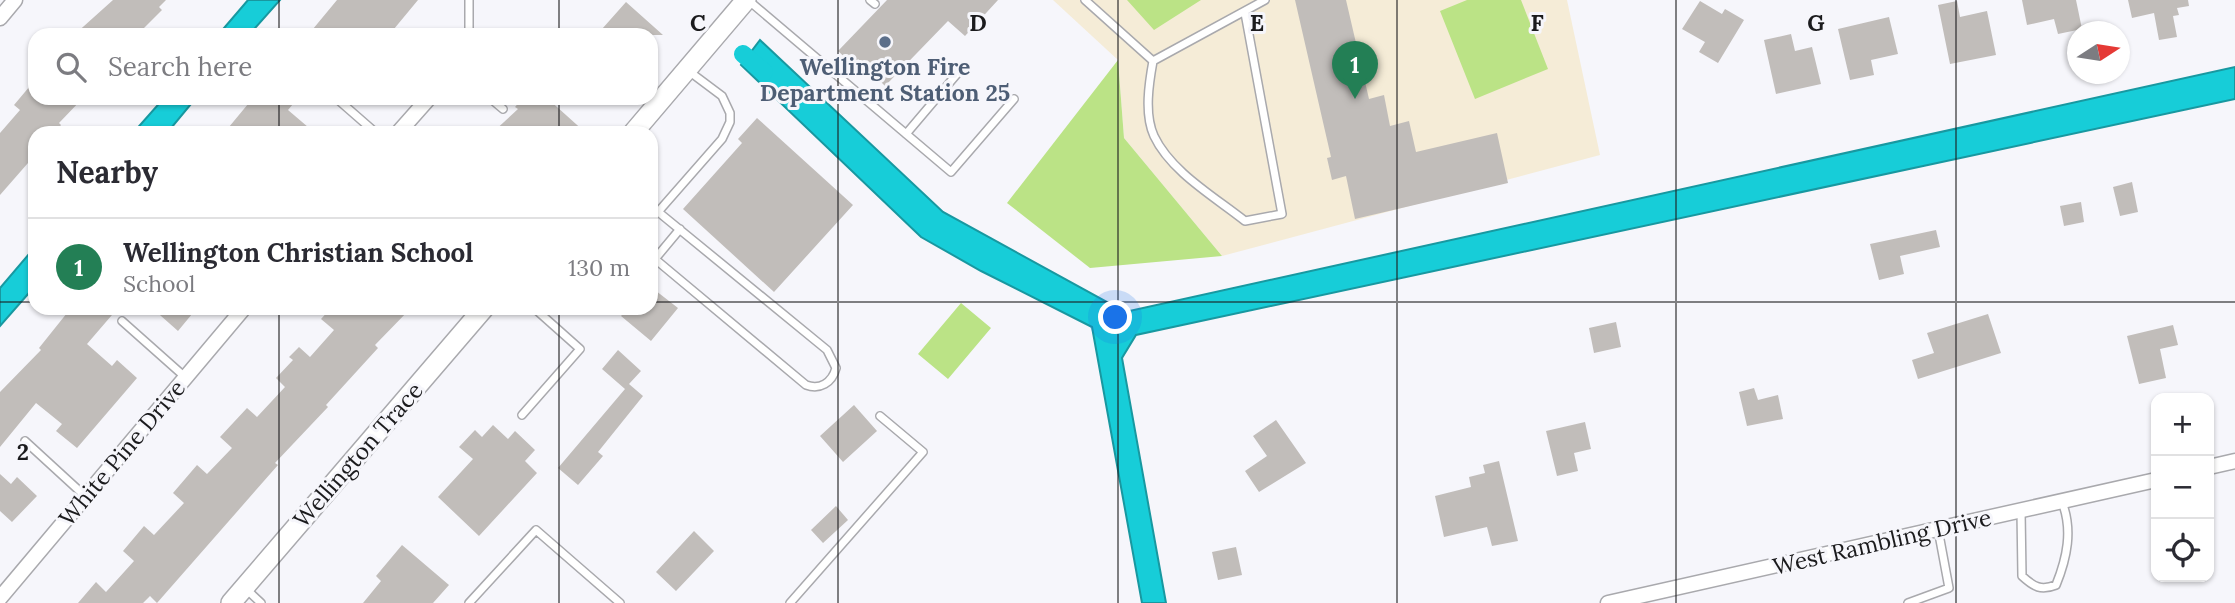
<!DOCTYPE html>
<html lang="en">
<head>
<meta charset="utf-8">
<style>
	:root { --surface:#fff; --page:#f7f7f7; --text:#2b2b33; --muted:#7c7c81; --line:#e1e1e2; --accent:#237f55 }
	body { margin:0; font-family:Lora,serif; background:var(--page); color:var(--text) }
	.controls { position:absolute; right:21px; bottom:21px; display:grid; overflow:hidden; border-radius:14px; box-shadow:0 2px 5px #0004 }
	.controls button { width:63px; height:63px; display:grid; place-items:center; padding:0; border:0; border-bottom:2px solid var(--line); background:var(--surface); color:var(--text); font:35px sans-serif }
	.compass { position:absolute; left:2067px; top:21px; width:63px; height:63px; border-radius:50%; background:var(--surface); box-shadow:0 2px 5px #0004; rotate:78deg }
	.you { position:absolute; left:1116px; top:318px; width:24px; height:24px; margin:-18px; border:5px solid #fff; border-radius:50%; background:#1a73e8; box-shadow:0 0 0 10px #1a73e833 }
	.badge { display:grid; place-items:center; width:46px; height:46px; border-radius:50%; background:var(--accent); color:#fff; font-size:23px; font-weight:700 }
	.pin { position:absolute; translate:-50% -58px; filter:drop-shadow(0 2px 4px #0008) }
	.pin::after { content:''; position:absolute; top:37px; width:24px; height:21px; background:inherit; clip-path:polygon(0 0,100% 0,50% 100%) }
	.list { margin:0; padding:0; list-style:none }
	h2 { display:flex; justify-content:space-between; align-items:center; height:91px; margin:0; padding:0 28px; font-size:30px }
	h2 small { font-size:23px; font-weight:400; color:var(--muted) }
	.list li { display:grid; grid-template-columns:46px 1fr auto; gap:21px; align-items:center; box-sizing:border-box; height:98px; padding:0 28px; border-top:2px solid var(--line) }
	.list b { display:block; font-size:26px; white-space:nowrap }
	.list p { margin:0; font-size:23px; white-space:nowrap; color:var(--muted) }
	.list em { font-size:23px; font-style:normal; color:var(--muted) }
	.icon { flex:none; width:38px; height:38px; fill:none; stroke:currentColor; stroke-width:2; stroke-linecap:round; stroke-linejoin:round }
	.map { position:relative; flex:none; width:2235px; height:603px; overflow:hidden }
	.search { position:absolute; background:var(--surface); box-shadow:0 2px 5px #0004; left:28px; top:28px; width:630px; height:77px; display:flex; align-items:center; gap:18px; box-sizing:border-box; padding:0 24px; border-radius:21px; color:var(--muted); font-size:26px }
	.panel { position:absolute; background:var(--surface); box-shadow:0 2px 5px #0004; left:28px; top:126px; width:630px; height:189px; border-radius:21px }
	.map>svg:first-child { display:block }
	.education { fill:#f5ecd7 }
	.green { fill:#bbe386 }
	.water { fill:#17cdd8; stroke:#1898a0; stroke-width:2 }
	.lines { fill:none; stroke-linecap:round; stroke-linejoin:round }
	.canal { stroke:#17cdd8; stroke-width:18 }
	.building { fill:#c1bdba }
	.lane-casing { stroke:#a9a9ad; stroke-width:10 }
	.street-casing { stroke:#a9a9ad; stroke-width:17 }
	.secondary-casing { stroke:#a9a9ad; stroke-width:22 }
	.lane { stroke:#fff; stroke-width:7 }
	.street { stroke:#fff; stroke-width:14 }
	.secondary { stroke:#fff; stroke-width:19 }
	.grid { fill:none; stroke:#1b1b1d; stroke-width:2; stroke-opacity:0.55 }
	.service-dot { fill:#5c6f8a; stroke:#f6f6fb; stroke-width:2.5 }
	.labels { text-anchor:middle; stroke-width:6; stroke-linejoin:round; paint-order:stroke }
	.service-label { font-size:23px; font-weight:bold; fill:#4e5e75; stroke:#f6f6fb }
	.street-label { font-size:23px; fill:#1b1b1d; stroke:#f6f6fb }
	.grid-label { font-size:23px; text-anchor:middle; font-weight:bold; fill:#1b1b1d; stroke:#f6f6fb; stroke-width:6; stroke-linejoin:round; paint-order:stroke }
</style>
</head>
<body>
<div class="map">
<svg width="2235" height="603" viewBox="0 0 2235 603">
	<rect width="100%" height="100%" fill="#f6f6fb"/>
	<path class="education" d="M1053,0h514l33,155 -378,101 -98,-118 -6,-78z"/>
	<path class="green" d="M1127,0h74l-47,30z
		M1467,0h54l27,69 -73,30 -35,-88z
		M1118,60l6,78 98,118 -132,12 -83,-65z
		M961,303l30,25 -43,51 -30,-25z"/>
	<path class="water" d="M248,0h32l-31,35h-31z
		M760,40l183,172 182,100 1110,-245v32l-1099,236 -14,23 44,245h-24l-50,-276 -111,-56 -60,-34 -180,-172z
		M164,98h32l-29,35h-34z
		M35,247v39l-35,40v-38z"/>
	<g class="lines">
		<path class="canal" d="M743,54l21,18"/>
	</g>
	<path class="building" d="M113,0h53l-7,7 3,3 -25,25h-63z
		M337,0h81l-29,35h-81z
		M887,0h111l-33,36 -17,-15 -63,65 -27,-27 -5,6 -15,-14z
		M1295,0h51l23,99 15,-4 6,31 19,-5 7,31 81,-19 11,50 -153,36 -9,-43 -14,4 -5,-22 4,-1z
		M2022,0h54l6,29 -24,5 -4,-15 -27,6z
		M2128,0h60l1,6 -12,2 2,7 -6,1 4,21 -18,3 -5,-27 -22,5z
		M1700,1l22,13 3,-5 19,11 -26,43 -19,-11 6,-10 -23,-13z
		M1957,1l3,16 27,-6 9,44 -46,9 -12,-59z
		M626,2l37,33h-54l-7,-6z
		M1889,17l9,37 -27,6 3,15 -24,5 -12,-51z
		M1791,34l4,17 17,-4 9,37 -45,10 -12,-54z
		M35,80v18h48l-24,25 2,2 -6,8h-20v22l-35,40v-62l20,-23 -6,-5z
		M253,98h45l-10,12 27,23h-91z
		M523,98h24l39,35h-94l26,-24 -3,-2z
		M757,118l96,87 -79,87 -91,-83 59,-66 -4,-4z
		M2132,182l6,30 -18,4 -7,-29z
		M2081,202l3,20 -20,4 -4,-20z
		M1936,230l4,17 -40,9 4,18 -25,6 -9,-36z
		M651,287l27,21 -27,33 -30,-25 7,-8h23z
		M71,308h47l-31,36 25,22 5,-6 20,18 -60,70 -21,-17 6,-7 -26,-21 -36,44v-55l41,-42 -2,-2z
		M152,308h45l-19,23z
		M331,308h80l-36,37 3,3 -52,57 2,2 -53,56 3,2 -121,138 -7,-7 -7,7h-65l18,-21 10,10 28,-31 -11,-10 21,-25 10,9 30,-32 -11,-10 24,-28 10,9 25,-26 -12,-11 27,-29 10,9 28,-30 -9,-9 17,-18 -4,-3 10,-10 11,10 24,-27 -13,-11z
		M1988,314l13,39 -83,26 -6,-19 22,-7 -7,-20z
		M1616,322l5,25 -27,6 -5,-25z
		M2173,325l5,20 -18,4 6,29 -27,6 -12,-48z
		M618,350l23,21 -12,13 14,12 -45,56 5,4 -25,29 -20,-17 67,-79 -23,-20z
		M1754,388l4,12 20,-5 5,24 -36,7 -8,-34z
		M854,405l23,26 -34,31 -23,-26z
		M1276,420l30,43 -47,29 -14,-21 22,-15 -14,-20z
		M1585,422l6,27 -17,4 4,18 -21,5 -11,-45z
		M493,425l15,14 7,-8 20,19 -10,11 12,12 -58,63 -41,-39 35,-38 -14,-12 16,-17 7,7z
		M1499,461l19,80 -26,5 -5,-19 -43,10 -9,-41 36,-9 -2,-10 16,-4 -2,-8z
		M0,474l11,10 6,-7 20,19 -25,26 -12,-11z
		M836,506l12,14 -25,23 -12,-13z
		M694,531l20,20 -38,40 -20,-19z
		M402,545l47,40 -16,18h-70l18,-22 -5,-5z
		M1236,547l6,28 -24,5 -6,-28z"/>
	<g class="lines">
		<defs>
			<path id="lane" d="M469,0v35
				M748,0l203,172 63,-73
				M870,0l5,4
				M1085,0l68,61
				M1153,61c-4,22 -9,53 1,75 17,36 61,61 91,85l37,-7 -37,-201
				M1153,61l112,-61
				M336,98l40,35
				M490,98l13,11
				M906,134l56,-66
				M651,206l176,144 9,18c-4,15 -16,22 -30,17l-151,-126 25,-30
				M658,212l64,-73 8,-17v-9l-8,-17 -32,-24
				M122,321l63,56
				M522,415l58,-66 -46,-41
				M25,441l60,55
				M2021,511l1,65c12,11 19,15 34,9 11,-27 17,-55 6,-83
				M245,588l16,15
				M469,603l67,-73 84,73
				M790,603l133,-151 -43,-36
				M1908,603l41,-15 -11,-59"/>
			<path id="street" d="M0,18l15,-18
				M398,133l31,-35
				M2209,467l26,-6
				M0,598l244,-290
				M1608,603l548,-123"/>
			<path id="secondary" d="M633,133l113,-133
				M231,603l253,-295"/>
		</defs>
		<use href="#lane" class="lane-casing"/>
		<use href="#street" class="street-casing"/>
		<use href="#secondary" class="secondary-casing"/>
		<use href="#lane" class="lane"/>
		<use href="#street" class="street"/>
		<use href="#secondary" class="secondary"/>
	</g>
	<path class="grid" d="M279,0v35M559,0v35M838,0v603M1118,0v603M1397,0v603M1676,0v603M1956,0v603M279,98v35M559,98v35M0,302h35M651,302h1584M279,308v295M559,308v295"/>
	<circle class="service-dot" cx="885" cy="42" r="7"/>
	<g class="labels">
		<g class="service-label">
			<text x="885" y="75">Wellington Fire<tspan x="885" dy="26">Department Station 25</tspan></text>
		</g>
		<g class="street-label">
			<text transform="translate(122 453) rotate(-50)" y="8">White Pine Drive</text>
			<text transform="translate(358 455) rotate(-49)" y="8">Wellington Trace</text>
			<text transform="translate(1882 542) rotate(-13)" y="8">West Rambling Drive</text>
		</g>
	</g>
	<g class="grid-label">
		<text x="698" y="31">C</text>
		<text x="978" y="31">D</text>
		<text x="1257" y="31">E</text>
		<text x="1537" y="31">F</text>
		<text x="1816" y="31">G</text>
		<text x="23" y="460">2</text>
	</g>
</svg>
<div class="controls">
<button>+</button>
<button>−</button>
<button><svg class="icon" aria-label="locate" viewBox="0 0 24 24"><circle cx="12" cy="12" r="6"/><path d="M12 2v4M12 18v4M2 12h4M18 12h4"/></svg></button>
</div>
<svg class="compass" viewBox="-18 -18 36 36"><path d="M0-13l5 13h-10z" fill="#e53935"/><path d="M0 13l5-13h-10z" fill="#7c7c81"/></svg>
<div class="you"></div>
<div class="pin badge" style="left:1355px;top:99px">1</div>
<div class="search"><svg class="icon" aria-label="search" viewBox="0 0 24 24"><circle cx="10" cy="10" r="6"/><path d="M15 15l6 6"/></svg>Search here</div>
<section class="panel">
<h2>Nearby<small></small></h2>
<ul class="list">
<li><span class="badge">1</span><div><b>Wellington Christian School</b><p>School</p></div><em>130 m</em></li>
</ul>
</section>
</div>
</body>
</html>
